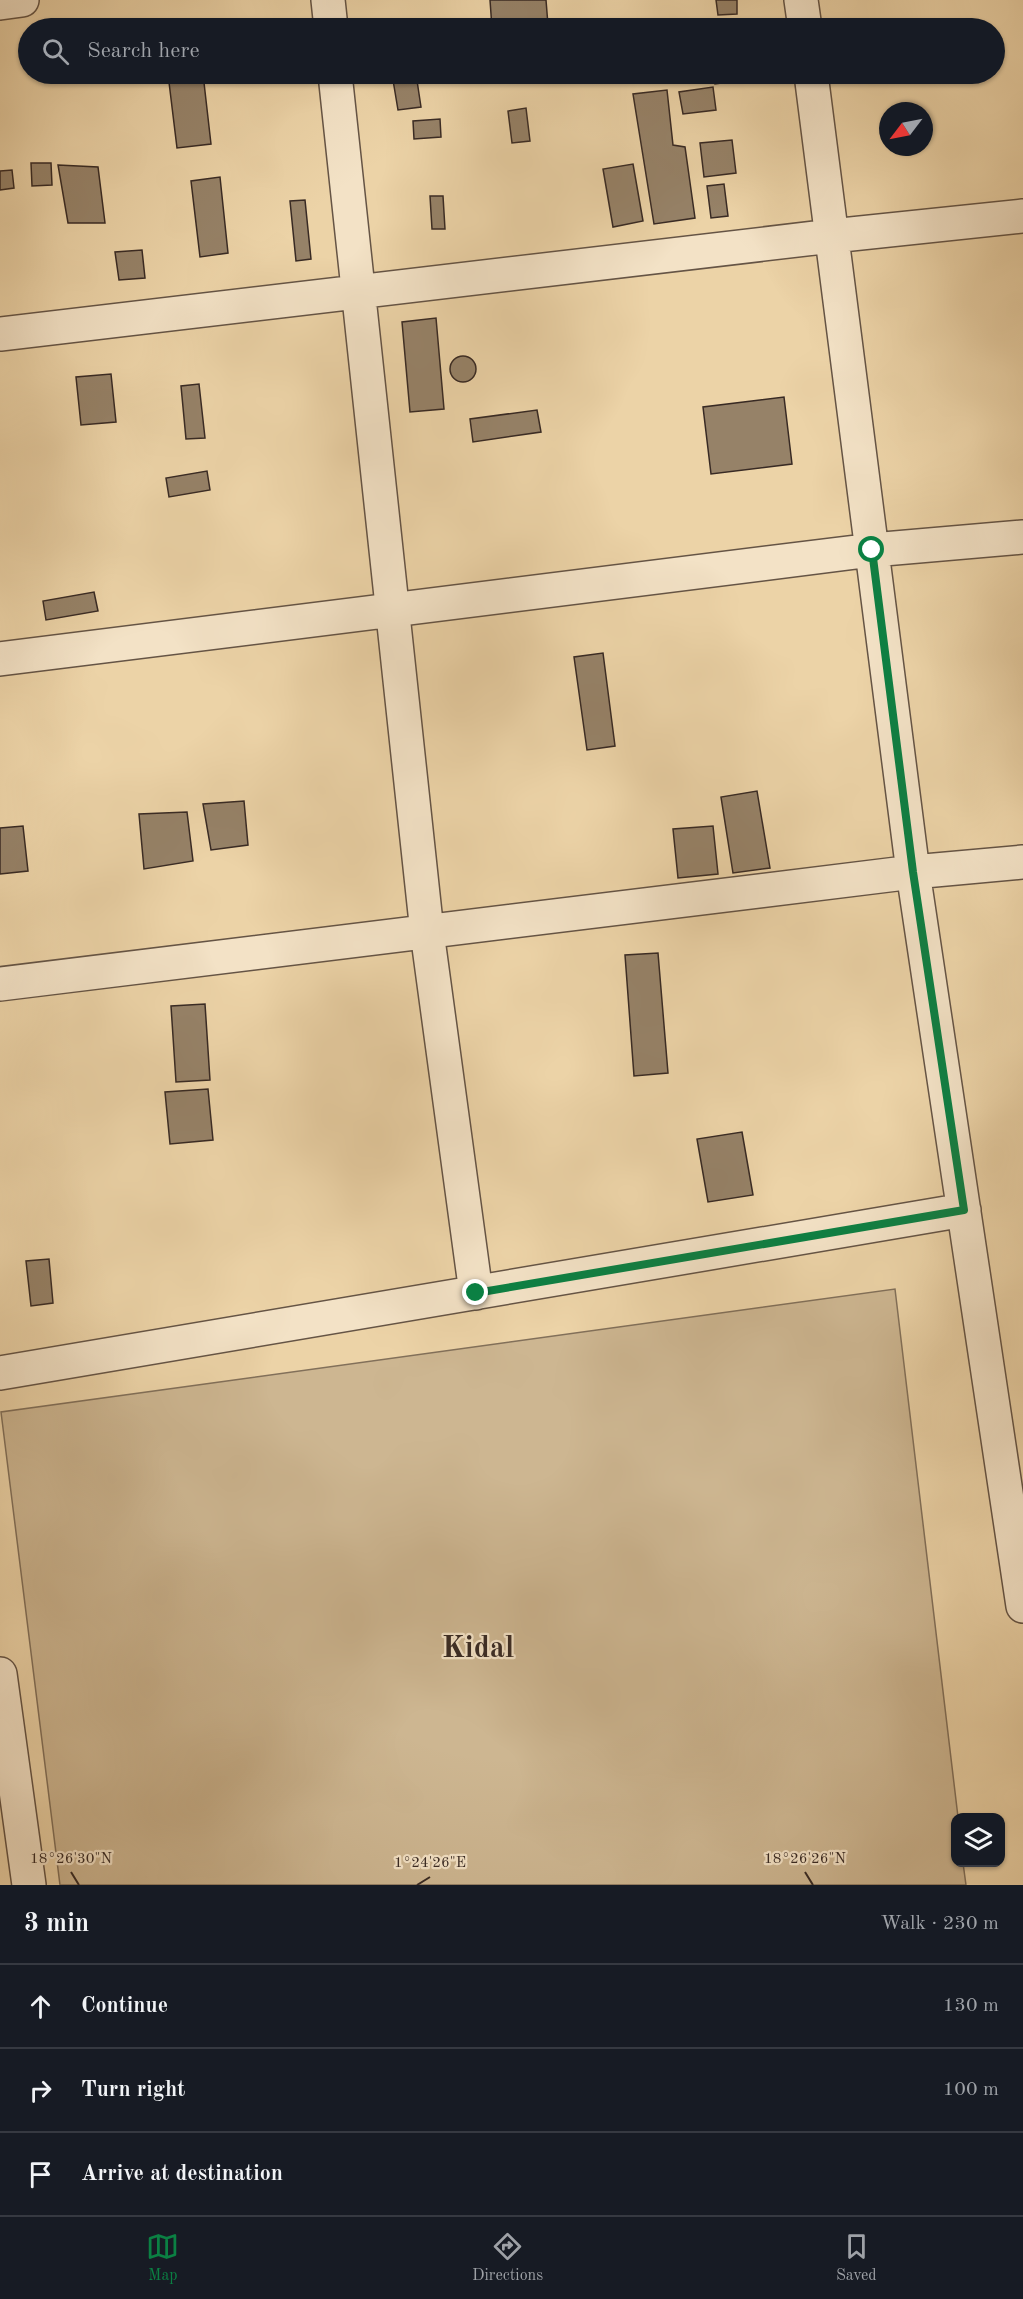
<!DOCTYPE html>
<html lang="en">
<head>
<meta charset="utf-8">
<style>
	:root { --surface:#171b24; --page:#242831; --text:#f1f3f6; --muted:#9ea1a6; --line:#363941; --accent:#0b8043 }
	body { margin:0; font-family:"Old Standard TT",serif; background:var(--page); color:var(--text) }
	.controls { position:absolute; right:18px; bottom:18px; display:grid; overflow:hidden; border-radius:12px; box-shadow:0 2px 4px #0004 }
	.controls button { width:54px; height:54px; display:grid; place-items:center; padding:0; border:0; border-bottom:2px solid var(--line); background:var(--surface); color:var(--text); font:30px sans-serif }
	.compass { position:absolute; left:879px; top:102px; width:54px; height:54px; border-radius:50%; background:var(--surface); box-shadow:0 2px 4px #0004; rotate:238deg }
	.stop { position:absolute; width:18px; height:18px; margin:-14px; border:4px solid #0b8043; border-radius:50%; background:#fff }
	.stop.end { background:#0b8043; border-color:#fff; box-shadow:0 2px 6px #0008 }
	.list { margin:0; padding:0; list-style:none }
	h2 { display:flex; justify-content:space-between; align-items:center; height:78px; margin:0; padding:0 24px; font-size:26px }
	h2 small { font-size:20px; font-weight:400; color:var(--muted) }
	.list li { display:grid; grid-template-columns:39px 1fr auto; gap:18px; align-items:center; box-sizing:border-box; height:84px; padding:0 24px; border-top:2px solid var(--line) }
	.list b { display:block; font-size:22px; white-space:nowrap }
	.list em { font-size:20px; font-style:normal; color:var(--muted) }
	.icon { flex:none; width:33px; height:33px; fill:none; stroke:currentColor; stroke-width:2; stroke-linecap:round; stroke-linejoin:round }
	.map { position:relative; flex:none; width:1023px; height:1885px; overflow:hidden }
	.search { position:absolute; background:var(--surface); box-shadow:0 2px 4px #0004; left:18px; right:18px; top:18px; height:66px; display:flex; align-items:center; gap:15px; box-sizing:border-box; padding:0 21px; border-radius:33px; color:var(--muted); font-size:22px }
	.sheet { height:330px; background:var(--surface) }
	nav { display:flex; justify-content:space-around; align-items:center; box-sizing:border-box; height:84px; border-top:2px solid var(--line); background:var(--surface); font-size:16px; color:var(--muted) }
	nav a { display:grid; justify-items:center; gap:3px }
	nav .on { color:var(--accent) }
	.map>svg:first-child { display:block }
	.green { fill:#cdb691; stroke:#82705a; stroke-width:1.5 }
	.building { fill:#968268; stroke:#382a24; stroke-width:1.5 }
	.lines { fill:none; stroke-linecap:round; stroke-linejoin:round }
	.minor-casing { stroke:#655445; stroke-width:36 }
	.minor { stroke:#f3e2c6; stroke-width:33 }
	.route { stroke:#0b8043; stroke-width:8 }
	.ticks { fill:none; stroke:#382a24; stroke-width:2 }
	.labels { text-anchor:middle; stroke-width:4.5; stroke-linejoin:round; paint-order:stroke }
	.town-label { font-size:30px; font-weight:bold; fill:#382a24; stroke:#f3e2c6 }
	.ticks-label { font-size:15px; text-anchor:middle; fill:#382a24; stroke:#f3e2c6; stroke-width:4.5; stroke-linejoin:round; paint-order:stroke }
</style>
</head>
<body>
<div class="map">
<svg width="1023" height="1885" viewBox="0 0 1023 1885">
	<rect width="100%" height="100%" fill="#ecd3a7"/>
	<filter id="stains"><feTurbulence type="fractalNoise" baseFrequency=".00333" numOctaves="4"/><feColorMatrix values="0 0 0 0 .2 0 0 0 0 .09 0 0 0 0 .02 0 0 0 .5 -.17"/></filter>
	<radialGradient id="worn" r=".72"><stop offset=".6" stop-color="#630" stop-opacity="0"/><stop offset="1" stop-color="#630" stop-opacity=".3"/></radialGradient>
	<path class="green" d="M895,1289l63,528 -2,1v44l7,1 3,22h-906l-59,-473z"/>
	<path class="building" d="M490,0h56l2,25 -56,3z
		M716,0h21v14l-19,1z
		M168,74h35l8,70 -34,4z
		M392,74h24l5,33 -23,3z
		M714,74h28l1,6 -28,4z
		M713,87l3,23 -33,4 -4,-22z
		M667,90l6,55 12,2 10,71 -41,6 -21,-130z
		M526,108l4,33 -18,2 -4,-32z
		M440,119l1,18 -27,2 -1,-18z
		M732,140l4,33 -32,4 -4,-34z
		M31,163h20l1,22 -20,1z
		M633,164l10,57 -30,6 -10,-58z
		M58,165l40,2 7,56h-37z
		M12,170l2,18 -14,2v-19z
		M220,177l8,76 -28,4 -9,-76z
		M724,184l4,32 -17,2 -4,-32z
		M430,196h13l2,33h-13z
		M305,200l6,59 -15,2 -6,-60z
		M142,250l3,28 -26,2 -4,-28z
		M436,318l8,91 -34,3 -8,-90z
		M450 369a13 13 0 1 1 26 0a13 13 0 1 1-26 0Z
		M111,374l5,48 -35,3 -5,-48z
		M199,384l6,54 -19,1 -5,-53z
		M784,397l8,67 -81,10 -8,-67z
		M537,410l4,22 -68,10 -3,-23z
		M207,471l3,19 -41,7 -3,-19z
		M94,592l4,19 -52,9 -3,-19z
		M603,653l12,93 -28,4 -13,-93z
		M757,791l13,77 -37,5 -12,-76z
		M244,801l4,44 -37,5 -8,-46z
		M187,812l6,49 -49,8 -5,-55z
		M23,826l5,45 -28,3v-46z
		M713,826l5,48 -40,4 -5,-49z
		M658,953l10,120 -34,3 -9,-121z
		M205,1004l5,76 -34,2 -5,-76z
		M208,1089l5,51 -43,4 -5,-52z
		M742,1132l11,63 -45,7 -11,-63z
		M49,1259l4,44 -22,3 -5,-45z"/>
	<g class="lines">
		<defs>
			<path id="minor" d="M328,0l3,28
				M801,0l4,28
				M0,3l22,-3
				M335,74l92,858 49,361
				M811,74l102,798 110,734
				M0,334l832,-98 191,-20
				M0,659l872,-109 151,-13
				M0,984l913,-112 110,-10
				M0,1373l964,-163
				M0,1674l29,211"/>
		</defs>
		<use href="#minor" class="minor-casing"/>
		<use href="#minor" class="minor"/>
	</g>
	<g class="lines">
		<path class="route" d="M476,1293l488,-83 -51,-338 -41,-322"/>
	</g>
	<path class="ticks" d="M71,1872l8,13M805,1872l8,13M417,1885l13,-8"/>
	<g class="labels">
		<g class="town-label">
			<text x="478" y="1657">Kidal</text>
		</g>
	</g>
	<g class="ticks-label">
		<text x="71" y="1863">18°26'30"N</text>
		<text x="805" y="1863">18°26'26"N</text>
		<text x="430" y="1867">1°24'26"E</text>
	</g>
	<rect width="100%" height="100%" filter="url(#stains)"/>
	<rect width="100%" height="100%" fill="url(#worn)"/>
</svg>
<div class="controls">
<button><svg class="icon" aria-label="layers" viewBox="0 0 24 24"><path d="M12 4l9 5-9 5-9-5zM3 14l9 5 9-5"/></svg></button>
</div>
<svg class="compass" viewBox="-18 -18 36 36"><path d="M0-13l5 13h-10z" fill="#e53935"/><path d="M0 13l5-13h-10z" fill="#9ea1a6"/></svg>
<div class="stop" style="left:872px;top:550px"></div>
<div class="stop end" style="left:476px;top:1293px"></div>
<div class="search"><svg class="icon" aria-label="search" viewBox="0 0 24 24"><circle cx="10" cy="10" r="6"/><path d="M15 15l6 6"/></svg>Search here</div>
</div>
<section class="sheet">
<h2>3 min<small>Walk · 230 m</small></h2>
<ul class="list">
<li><svg class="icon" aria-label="ahead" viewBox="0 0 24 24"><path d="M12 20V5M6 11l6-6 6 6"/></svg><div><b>Continue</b></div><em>130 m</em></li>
<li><svg class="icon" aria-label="right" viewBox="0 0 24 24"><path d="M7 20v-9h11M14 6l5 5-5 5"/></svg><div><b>Turn right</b></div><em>100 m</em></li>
<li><svg class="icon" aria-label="arrive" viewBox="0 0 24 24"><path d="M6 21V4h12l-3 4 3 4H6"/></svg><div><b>Arrive at destination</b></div></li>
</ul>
</section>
<nav>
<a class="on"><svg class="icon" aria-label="map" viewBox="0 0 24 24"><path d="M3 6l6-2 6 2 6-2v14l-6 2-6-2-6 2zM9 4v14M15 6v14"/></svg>Map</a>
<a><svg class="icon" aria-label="directions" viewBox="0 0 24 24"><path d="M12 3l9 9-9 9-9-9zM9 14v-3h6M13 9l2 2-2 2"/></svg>Directions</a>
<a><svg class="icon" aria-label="saved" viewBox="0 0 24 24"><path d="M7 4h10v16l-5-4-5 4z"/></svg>Saved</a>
</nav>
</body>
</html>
